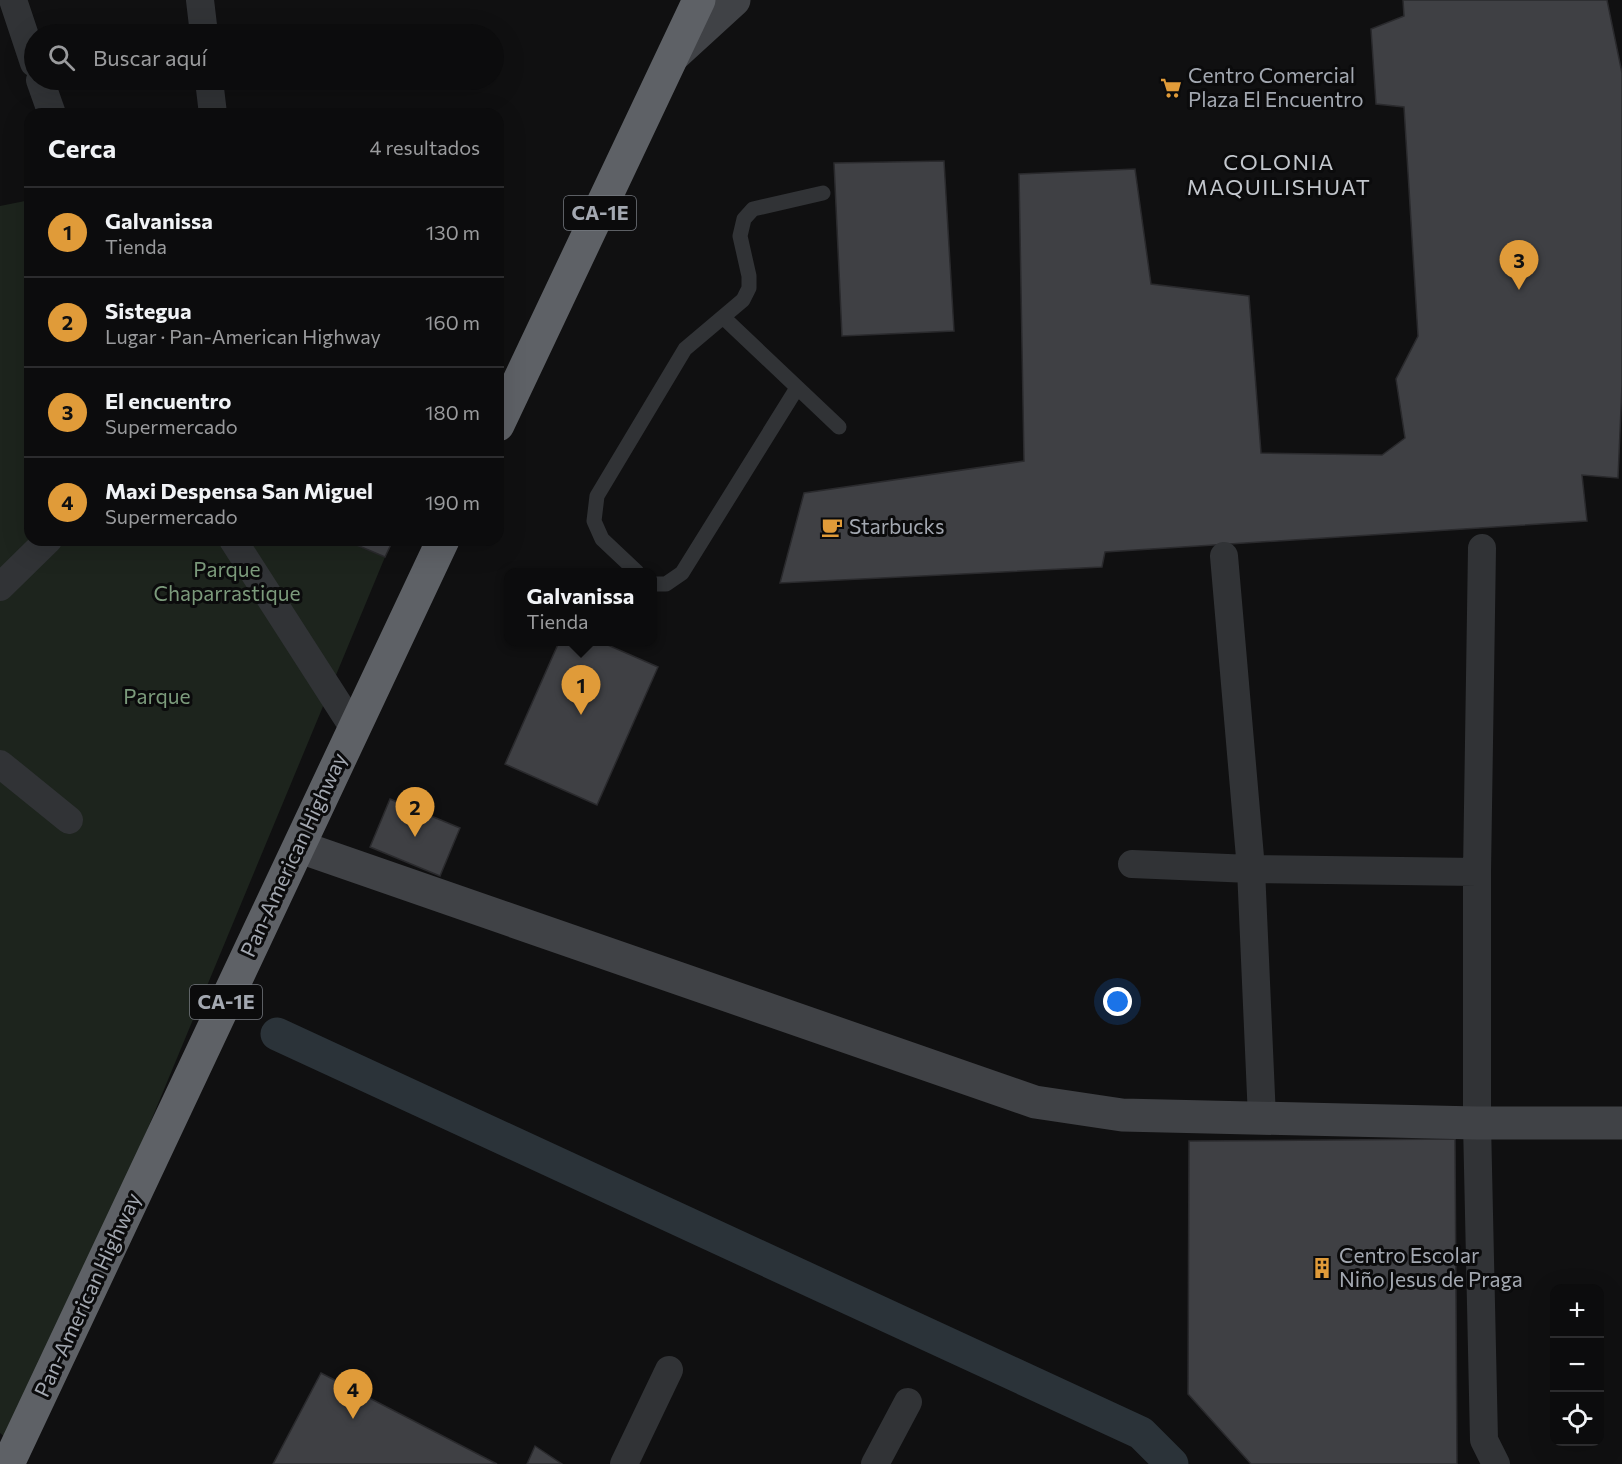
<!DOCTYPE html>
<html lang="es">
<head>
<meta charset="utf-8">
<style>
	:root { --surface:#0c0c0d; --page:#151516; --text:#f1f3f6; --muted:#9a9b9d; --line:#2c2c2e; --accent:#e09b39 }
	body { margin:0; font-family:Commissioner,sans-serif; background:var(--page); color:var(--text) }
	.controls { position:absolute; right:18px; bottom:18px; display:grid; overflow:hidden; border-radius:12px; box-shadow:0 6px 24px #0002 }
	.controls button { width:54px; height:54px; display:grid; place-items:center; padding:0; border:0; border-bottom:2px solid var(--line); background:var(--surface); color:var(--text); font:30px sans-serif }
	.you { position:absolute; left:1118px; top:1002px; width:21px; height:21px; margin:-15px; border:4px solid #fff; border-radius:50%; background:#1a73e8; box-shadow:0 0 0 9px #1a73e833 }
	.badge { display:grid; place-items:center; width:39px; height:39px; border-radius:50%; background:var(--accent); color:#111; font-size:20px; font-weight:700 }
	.pin { position:absolute; translate:-50% -50px; filter:drop-shadow(0 2px 3px #0008) }
	.pin::after { content:''; position:absolute; top:32px; width:21px; height:18px; background:inherit; clip-path:polygon(0 0,100% 0,50% 100%) }
	.popup { position:absolute; left:504px; top:568px; width:153px; height:78px; box-sizing:border-box; display:grid; place-content:center; border-radius:12px; background:var(--surface); filter:drop-shadow(0 2px 4px #0005); font-size:20px; white-space:nowrap; color:var(--muted) }
	.popup b { font-size:22px; color:var(--text) }
	.popup::after { content:''; position:absolute; left:50%; top:100%; margin-left:-12px; border:12px solid transparent; border-top-color:var(--surface) }
	.list { margin:0; padding:0; list-style:none }
	h2 { display:flex; justify-content:space-between; align-items:center; height:78px; margin:0; padding:0 24px; font-size:26px }
	h2 small { font-size:20px; font-weight:400; color:var(--muted) }
	.list li { display:grid; grid-template-columns:39px 1fr auto; gap:18px; align-items:center; box-sizing:border-box; height:90px; padding:0 24px; border-top:2px solid var(--line) }
	.list b { display:block; font-size:22px; white-space:nowrap }
	.list p { margin:0; font-size:20px; white-space:nowrap; color:var(--muted) }
	.list em { font-size:20px; font-style:normal; color:var(--muted) }
	.icon { flex:none; width:33px; height:33px; fill:none; stroke:currentColor; stroke-width:2; stroke-linecap:round; stroke-linejoin:round }
	.map { position:relative; flex:none; width:1622px; height:1464px; overflow:hidden }
	.search { position:absolute; background:var(--surface); box-shadow:0 6px 24px #0002; left:24px; top:24px; width:480px; height:66px; display:flex; align-items:center; gap:15px; box-sizing:border-box; padding:0 21px; border-radius:33px; color:var(--muted); font-size:22px }
	.panel { position:absolute; background:var(--surface); box-shadow:0 6px 24px #0002; left:24px; top:108px; width:480px; height:438px; border-radius:18px }
	.map>svg:first-child { display:block }
	.green { fill:#1d241d }
	.lines { fill:none; stroke-linecap:round; stroke-linejoin:round }
	.canal { stroke:#2b3339; stroke-width:33 }
	.building { fill:#3f4044; stroke:#2a2a2d; stroke-width:1.5 }
	.lane { stroke:#313336; stroke-width:15 }
	.street { stroke:#313336; stroke-width:28 }
	.secondary { stroke:#404246; stroke-width:33 }
	.highway { stroke:#5e6166; stroke-width:33 }
	.labels { text-anchor:middle; stroke-width:6; stroke-linejoin:round; paint-order:stroke }
	.shield { fill:#0b0b0c; stroke:#757980; stroke-width:1.5 }
	.shield-label { font-size:20px; font-weight:bold; fill:#a3a8b1 }
	.poi-label { font-size:21px; fill:#a3a8b1; stroke:#0b0b0c; text-anchor:start }
	.park-label { font-size:21px; fill:#7b9a7b; stroke:#0b0b0c }
	.street-label { font-size:21px; fill:#a3a8b1; stroke:#0b0b0c }
	.neighbourhood-label { font-size:22px; letter-spacing:1.5px; fill:#c3c7cd; stroke:#0b0b0c }
</style>
</head>
<body>
<div class="map">
<svg width="1622" height="1464" viewBox="0 0 1622 1464">
	<rect width="100%" height="100%" fill="#101011"/>
	<path class="green" d="M30,200v340h348l7,17 -369,889 -16,-13v-1227z"/>
	<g class="lines">
		<path class="canal" d="M277,1034l864,399 31,31"/>
	</g>
	<path class="building" d="M1403,0h204l15,73v312l-4,93 -36,-3 5,46 -482,31 -3,15 -322,16 24,-90 220,-32 -5,-287 116,-5 16,115 98,12 12,157 121,2 23,-17 -9,-59 22,-43 -14,-229 -28,-3 -5,-75 33,-13z
		M944,161l10,170 -112,5 -8,-173z
		M345,540h48l-8,17z
		M559,642h42l57,25 -61,138 -92,-41z
		M390,799l70,29 -20,48 -70,-29z
		M1455,1139l2,325h-206l-63,-70 1,-253z
		M321,1373l176,91h-224z
		M535,1446l27,18h-35z"/>
	<g class="lines">
		<path class="lane" d="M724,318l115,109
			M637,572l-35,-33 -8,-18 3,-25 88,-147 58,-49 6,-12v-12l-9,-40 4,-17 9,-10 70,-16
			M653,584h13l16,-11 115,-185"/>
		<path class="street" d="M13,0l21,63
			M200,0l4,34
			M40,80l12,34
			M209,80l4,34
			M233,540l120,187
			M1482,548l-5,324v251l7,317 12,24
			M1224,556l27,313 11,249
			M0,587l48,-47
			M0,764l69,56
			M1132,864l119,5 226,3
			M624,1464l45,-94
			M875,1464l33,-62"/>
		<path class="secondary" d="M675,54l59,-54
			M300,847l735,255 87,13 355,8h145"/>
		<path class="highway" d="M498,425l201,-425
			M8,1464l435,-924"/>
	</g>
	<defs>
		<symbol id="supermarket-bare" viewBox="-9 -9 18 18"><path d="M-6-5.5h2.5l.6 2H6L4.5 2H-2.5L-4.4-4H-6ZM-1.5 3.2a1.3 1.3 0 1 0 .1 0ZM3 3.2a1.3 1.3 0 1 0 .1 0Z" fill="#e09b39" stroke="#0b0b0c" stroke-width="2.5" paint-order="stroke"/></symbol>
		<symbol id="cafe-bare" viewBox="-9 -9 18 18"><path d="M-5.5-4.5H6V0H3Q3 3.5 0 3.5H-2.5Q-5.5 3.5-5.5 0ZM3-3.2v2h1.7v-2ZM-6 4.5H4V6H-6Z" fill="#e09b39" stroke="#0b0b0c" stroke-width="2.5" paint-order="stroke"/></symbol>
		<symbol id="building-bare" viewBox="-9 -9 18 18"><path d="M-4-6H4V6H1V3H-1V6H-4ZM-2.5-4.3h1.7v1.8h-1.7ZM.8-4.3h1.7v1.8H.8ZM-2.5-1h1.7V.8h-1.7ZM.8-1h1.7V.8H.8Z" fill="#e09b39" stroke="#0b0b0c" stroke-width="2.5" paint-order="stroke"/></symbol>
	</defs>
	<g fill-rule="evenodd">
		<use href="#supermarket-bare" x="1156" y="73" width="30" height="30"/>
		<use href="#cafe-bare" x="817" y="512" width="30" height="30"/>
		<use href="#building-bare" x="1307" y="1253" width="30" height="30"/>
	</g>
	<g class="labels">
		<g class="shield">
			<rect x="564" y="196" width="72" height="34" rx="4.5"/>
			<rect x="190" y="985" width="72" height="34" rx="4.5"/>
		</g>
		<g class="shield-label">
			<text x="600" y="220">CA-1E</text>
			<text x="226" y="1009">CA-1E</text>
		</g>
		<g class="poi-label">
			<text x="1188" y="83">Centro Comercial<tspan x="1188" dy="24">Plaza El Encuentro</tspan></text>
			<text x="849" y="534">Starbucks</text>
			<text x="1339" y="1263">Centro Escolar<tspan x="1339" dy="24">Niño Jesus de Praga</tspan></text>
		</g>
		<g class="park-label">
			<text x="227" y="577">Parque<tspan x="227" dy="24">Chaparrastique</tspan></text>
			<text x="157" y="704">Parque</text>
		</g>
		<g class="street-label">
			<text transform="translate(294 855) rotate(-65)" y="7">Pan-American Highway</text>
			<text transform="translate(88 1295) rotate(-65)" y="7">Pan-American Highway</text>
		</g>
		<g class="neighbourhood-label">
			<text x="1279" y="170">COLONIA<tspan x="1279" dy="25">MAQUILISHUAT</tspan></text>
		</g>
	</g>
</svg>
<div class="controls">
<button>+</button>
<button>−</button>
<button><svg class="icon" aria-label="locate" viewBox="0 0 24 24"><circle cx="12" cy="12" r="6"/><path d="M12 2v4M12 18v4M2 12h4M18 12h4"/></svg></button>
</div>
<div class="you"></div>
<div class="pin badge" style="left:581px;top:715px">1</div>
<div class="popup"><b>Galvanissa</b>Tienda</div>
<div class="pin badge" style="left:415px;top:837px">2</div>
<div class="pin badge" style="left:1519px;top:290px">3</div>
<div class="pin badge" style="left:353px;top:1419px">4</div>
<div class="search"><svg class="icon" aria-label="search" viewBox="0 0 24 24"><circle cx="10" cy="10" r="6"/><path d="M15 15l6 6"/></svg>Buscar aquí</div>
<section class="panel">
<h2>Cerca<small>4 resultados</small></h2>
<ul class="list">
<li><span class="badge">1</span><div><b>Galvanissa</b><p>Tienda</p></div><em>130 m</em></li>
<li><span class="badge">2</span><div><b>Sistegua</b><p>Lugar · Pan-American Highway</p></div><em>160 m</em></li>
<li><span class="badge">3</span><div><b>El encuentro</b><p>Supermercado</p></div><em>180 m</em></li>
<li><span class="badge">4</span><div><b>Maxi Despensa San Miguel</b><p>Supermercado</p></div><em>190 m</em></li>
</ul>
</section>
</div>
</body>
</html>
